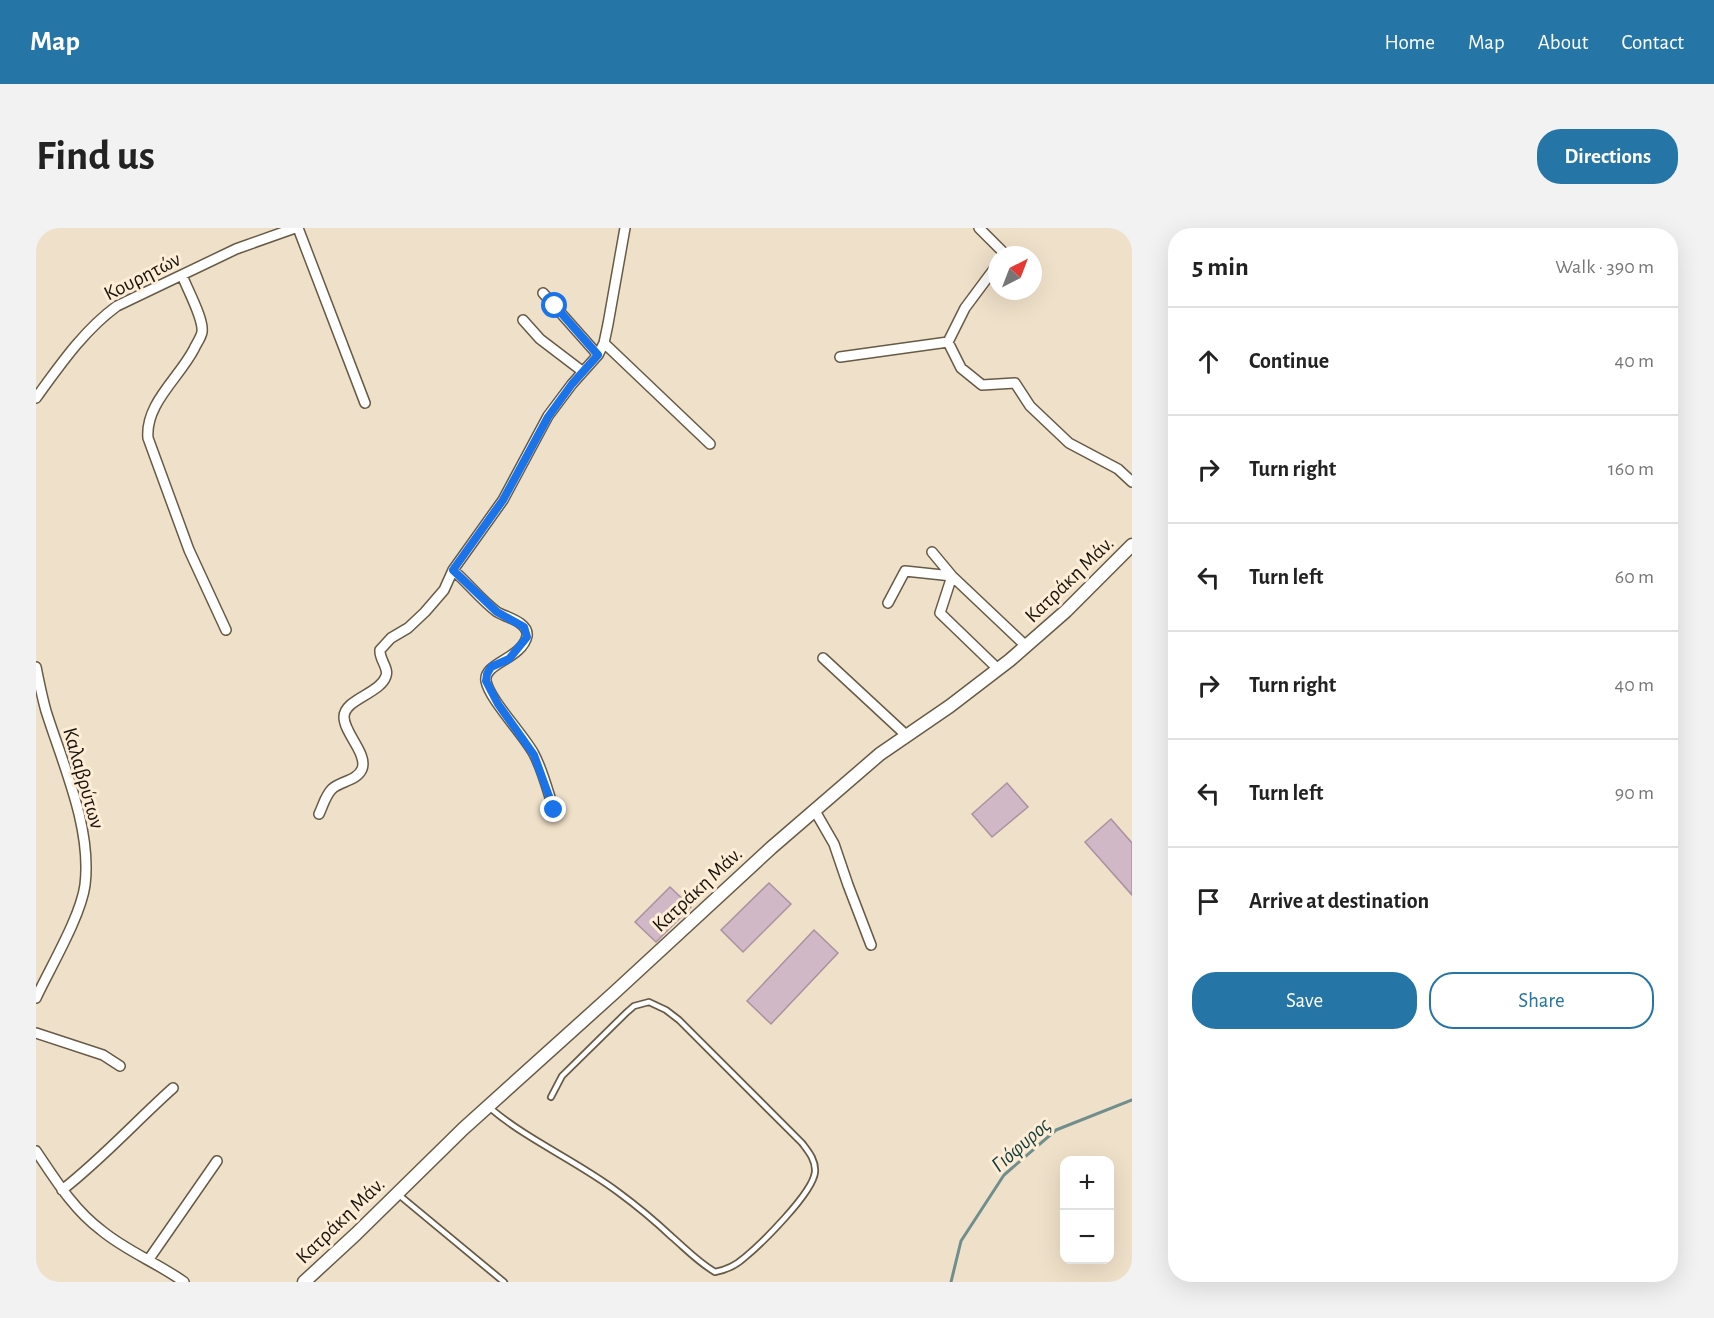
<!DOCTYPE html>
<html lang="en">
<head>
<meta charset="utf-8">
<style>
	:root { --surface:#fff; --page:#f2f2f2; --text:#222; --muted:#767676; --line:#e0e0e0; --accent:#2575a6 }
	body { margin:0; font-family:"Alegreya Sans",sans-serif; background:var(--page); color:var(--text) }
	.controls { position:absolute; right:18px; bottom:18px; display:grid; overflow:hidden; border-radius:12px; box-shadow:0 6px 24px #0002 }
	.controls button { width:54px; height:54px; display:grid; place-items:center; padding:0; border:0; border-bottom:2px solid var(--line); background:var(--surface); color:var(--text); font:30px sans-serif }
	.compass { position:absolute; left:952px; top:18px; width:54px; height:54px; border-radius:50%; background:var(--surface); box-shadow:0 6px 24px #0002; rotate:42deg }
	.stop { position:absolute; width:18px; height:18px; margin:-14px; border:4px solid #1a73e8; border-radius:50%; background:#fff }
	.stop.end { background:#1a73e8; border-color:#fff; box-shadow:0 2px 6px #0008 }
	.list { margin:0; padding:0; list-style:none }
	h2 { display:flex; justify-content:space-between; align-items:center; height:78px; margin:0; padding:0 24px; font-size:26px }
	h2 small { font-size:20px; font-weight:400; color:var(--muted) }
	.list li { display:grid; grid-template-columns:39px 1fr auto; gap:18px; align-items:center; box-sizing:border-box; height:108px; padding:0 24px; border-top:2px solid var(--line) }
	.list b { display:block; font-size:22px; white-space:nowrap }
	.list em { font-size:20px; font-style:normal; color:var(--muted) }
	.actions { display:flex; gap:12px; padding:18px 24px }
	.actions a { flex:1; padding:14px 0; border:2px solid var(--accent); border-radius:24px; text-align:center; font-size:21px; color:var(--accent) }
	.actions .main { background:var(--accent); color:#fff }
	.icon { flex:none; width:33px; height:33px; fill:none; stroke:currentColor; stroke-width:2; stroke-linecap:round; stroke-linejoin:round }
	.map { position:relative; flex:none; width:1096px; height:1054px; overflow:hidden; border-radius:24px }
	header { display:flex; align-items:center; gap:36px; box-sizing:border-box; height:84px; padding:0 30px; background:var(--accent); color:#fff }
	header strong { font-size:28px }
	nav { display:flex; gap:33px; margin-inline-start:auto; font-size:21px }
	.intro { display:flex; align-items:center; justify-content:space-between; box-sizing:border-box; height:144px; padding:0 36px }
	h1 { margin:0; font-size:42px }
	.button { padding:15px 27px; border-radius:24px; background:var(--accent); color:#fff; font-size:21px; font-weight:700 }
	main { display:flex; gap:36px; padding:0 36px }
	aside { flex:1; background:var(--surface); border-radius:24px; box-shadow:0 6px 24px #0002 }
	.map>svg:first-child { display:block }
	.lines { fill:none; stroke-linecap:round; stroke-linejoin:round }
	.stream { stroke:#708f8c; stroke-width:3 }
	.building { fill:#d1b8c6; stroke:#aa92a0; stroke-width:1.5 }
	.service-casing { stroke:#675a46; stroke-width:8 }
	.minor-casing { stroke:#675a46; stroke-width:12 }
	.tertiary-casing { stroke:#675a46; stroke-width:15 }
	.service { stroke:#fff; stroke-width:4.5 }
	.minor { stroke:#fff; stroke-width:9 }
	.tertiary { stroke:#fff; stroke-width:12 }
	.route { stroke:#1a73e8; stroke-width:8 }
	.labels { text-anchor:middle; stroke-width:6; stroke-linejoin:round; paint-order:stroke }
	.street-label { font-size:21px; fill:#18130b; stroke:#fdedd6 }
	.water-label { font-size:22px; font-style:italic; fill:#0e3b3c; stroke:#fdedd6 }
</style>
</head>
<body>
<header>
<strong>Map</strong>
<nav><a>Home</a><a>Map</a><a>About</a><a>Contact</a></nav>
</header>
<div class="intro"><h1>Find us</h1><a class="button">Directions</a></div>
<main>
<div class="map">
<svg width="1096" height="1054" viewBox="0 0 1096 1054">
	<rect width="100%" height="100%" fill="#efe0c9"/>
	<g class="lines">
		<path class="stream" d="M915,1054l10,-41 43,-66 52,-45 76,-30"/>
	</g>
	<path class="building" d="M971,555l21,24 -36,30 -20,-23z
		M1075,591l21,24v52l-47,-53z
		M733,655l22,21 -48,48 -22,-22z
		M634,659l21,20 -35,35 -21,-20z
		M778,702l24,23 -67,71 -24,-23z"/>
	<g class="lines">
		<defs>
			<path id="service" d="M454,880c39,33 87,53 128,84 19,14 37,29 54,45 14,12 26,25 43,35 11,-2 20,-6 29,-14 17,-14 69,-65 71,-86 1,-12 -7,-21 -13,-29l-123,-123 -13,-10 -17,-8 -15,4 -8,7 -64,63 -11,21
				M363,967l105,87"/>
			<path id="minor" d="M262,0l67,175
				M943,0l27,27
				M961,37l-32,43 -17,34 13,26 21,17 33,-2 15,23 39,37 49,26 14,13
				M146,47c5,14 22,44 20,57 -1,6 -6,12 -8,17 -15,29 -49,55 -46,89l41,112 37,80
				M507,65l55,62
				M487,92l17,19 42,32
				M568,115l106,101
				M804,129l108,-15
				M0,170c24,-33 48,-68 81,-92l119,-57 59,-21
				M896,324l20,24 74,70
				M417,342c15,13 28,30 44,42 8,5 32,10 30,24 -5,23 -44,27 -41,45 3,18 38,54 48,73 9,17 14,38 20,56
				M916,348l-12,37 58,56
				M852,375l17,-32 47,5
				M787,430l83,77
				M0,439c3,15 6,30 10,44 17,54 46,117 39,174 -4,31 -35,83 -49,113
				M779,583l19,33 14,41 23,60
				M283,586c4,-8 6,-18 13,-25 8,-8 25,-8 30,-20 6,-15 -18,-36 -18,-52 0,-18 36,-23 42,-41 3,-8 -7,-17 -6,-26l11,-12 17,-10 17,-16 19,-22 9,-20 50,-70 45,-84 24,-32 26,-29 6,-12 4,-19 17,-96
				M0,805l67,22 17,11
				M0,923c19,28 37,58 65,79 25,21 57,33 83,52
				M26,962c40,-31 73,-68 111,-102
				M113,1031l68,-98"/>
			<path id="tertiary" d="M268,1054l52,-48 107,-105 152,-137 156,-144 109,-94 70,-48 60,-46 56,-49 66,-66"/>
		</defs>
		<use href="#service" class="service-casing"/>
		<use href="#minor" class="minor-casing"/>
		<use href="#tertiary" class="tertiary-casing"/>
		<use href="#service" class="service"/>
		<use href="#minor" class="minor"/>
		<use href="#tertiary" class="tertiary"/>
	</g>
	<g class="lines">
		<path class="route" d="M518,582l-20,-55 -36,-51 -12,-23 1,-7 4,-7 18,-8 18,-22 -3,-10 -27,-15 -44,-42 50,-70 45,-83 24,-33 26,-29 -43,-49"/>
	</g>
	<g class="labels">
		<g class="street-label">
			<text transform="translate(106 48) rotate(-27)" y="7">Κουρητών</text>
			<text transform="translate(1033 351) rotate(-44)" y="7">Κατράκη Μάν.</text>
			<text transform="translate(48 550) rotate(74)" y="7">Καλαβρύτων</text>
			<text transform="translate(661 661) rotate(-43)" y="7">Κατράκη Μάν.</text>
			<text transform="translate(304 992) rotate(-44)" y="7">Κατράκη Μάν.</text>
		</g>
		<g class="water-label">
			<text transform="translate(984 916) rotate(-41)" y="8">Γιόφυρος</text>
		</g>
	</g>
</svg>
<div class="controls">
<button>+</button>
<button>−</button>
</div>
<svg class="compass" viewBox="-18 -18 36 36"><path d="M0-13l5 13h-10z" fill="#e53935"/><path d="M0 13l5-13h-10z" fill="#767676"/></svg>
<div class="stop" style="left:519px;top:78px"></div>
<div class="stop end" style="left:518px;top:582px"></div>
</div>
<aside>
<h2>5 min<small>Walk · 390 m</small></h2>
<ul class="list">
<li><svg class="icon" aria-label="ahead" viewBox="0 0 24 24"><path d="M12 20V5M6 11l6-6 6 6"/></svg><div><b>Continue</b></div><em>40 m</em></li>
<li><svg class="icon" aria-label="right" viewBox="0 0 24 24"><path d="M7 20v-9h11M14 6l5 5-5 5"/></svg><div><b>Turn right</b></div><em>160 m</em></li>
<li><svg class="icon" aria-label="left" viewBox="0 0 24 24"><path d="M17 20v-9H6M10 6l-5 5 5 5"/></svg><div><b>Turn left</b></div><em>60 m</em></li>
<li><svg class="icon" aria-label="right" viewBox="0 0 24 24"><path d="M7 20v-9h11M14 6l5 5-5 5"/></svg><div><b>Turn right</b></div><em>40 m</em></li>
<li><svg class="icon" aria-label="left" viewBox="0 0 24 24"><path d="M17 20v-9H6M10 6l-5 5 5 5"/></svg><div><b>Turn left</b></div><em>90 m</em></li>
<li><svg class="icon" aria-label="arrive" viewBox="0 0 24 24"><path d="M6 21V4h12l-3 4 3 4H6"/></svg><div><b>Arrive at destination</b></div></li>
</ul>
<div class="actions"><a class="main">Save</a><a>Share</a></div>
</aside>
</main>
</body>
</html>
